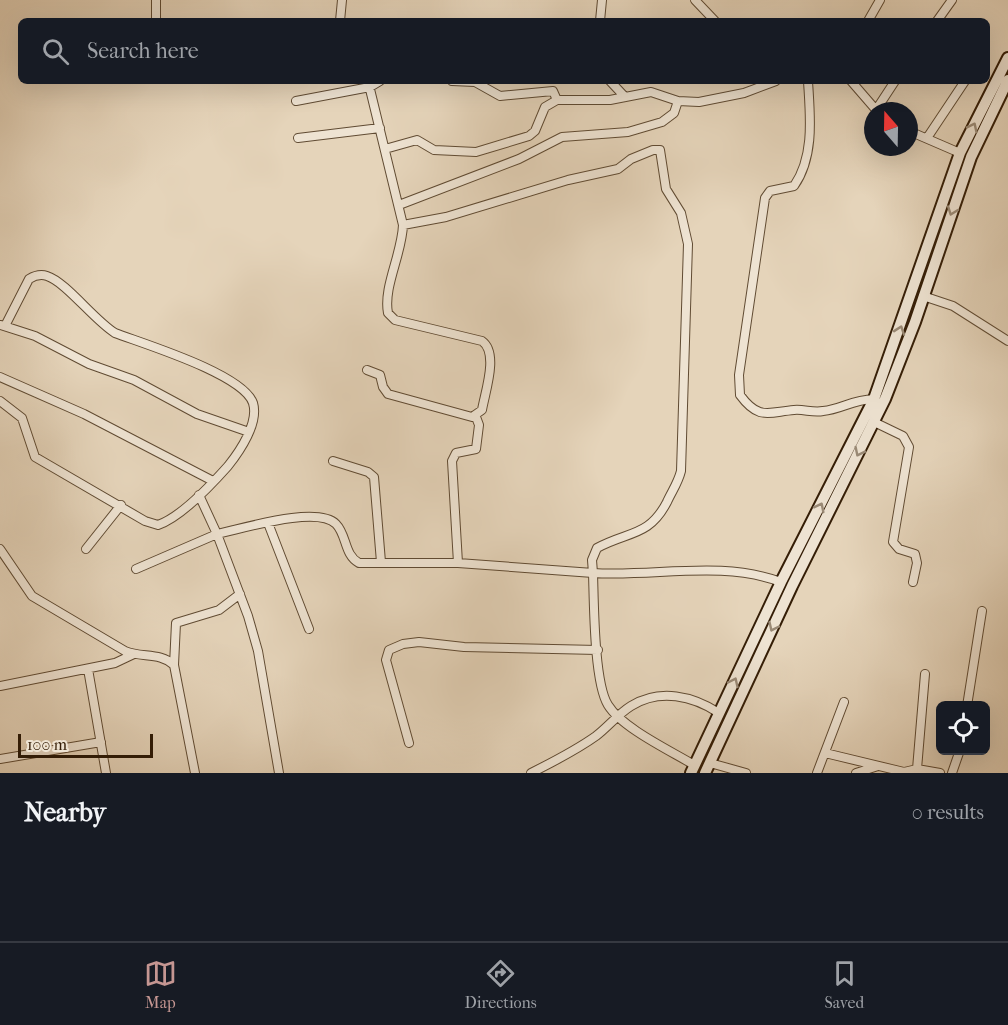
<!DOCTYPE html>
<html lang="en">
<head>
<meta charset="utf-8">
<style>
	:root { --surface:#171b24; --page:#242831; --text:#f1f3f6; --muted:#9ea1a6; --line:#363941; --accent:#c59692 }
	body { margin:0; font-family:"IM FELL French Canon",serif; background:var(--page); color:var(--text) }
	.controls { position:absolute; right:18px; bottom:18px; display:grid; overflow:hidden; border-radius:9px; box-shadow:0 6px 24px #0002 }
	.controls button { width:54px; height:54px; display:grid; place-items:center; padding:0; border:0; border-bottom:2px solid var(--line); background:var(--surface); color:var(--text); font:30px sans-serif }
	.compass { position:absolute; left:864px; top:102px; width:54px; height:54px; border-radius:50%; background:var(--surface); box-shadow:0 6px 24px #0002; rotate:340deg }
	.scale { position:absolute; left:18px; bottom:15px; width:135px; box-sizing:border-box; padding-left:6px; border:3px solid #341d06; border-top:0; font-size:16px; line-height:21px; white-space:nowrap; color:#341d06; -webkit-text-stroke:4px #eee3d2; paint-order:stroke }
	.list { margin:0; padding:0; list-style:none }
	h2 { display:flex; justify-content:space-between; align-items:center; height:78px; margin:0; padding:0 24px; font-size:26px }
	h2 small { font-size:20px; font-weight:400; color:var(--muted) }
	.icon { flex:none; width:33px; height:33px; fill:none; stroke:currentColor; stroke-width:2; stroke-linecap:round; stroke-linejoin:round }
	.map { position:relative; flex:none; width:1008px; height:773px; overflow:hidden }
	.search { position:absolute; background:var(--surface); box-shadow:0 6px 24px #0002; left:18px; right:18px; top:18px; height:66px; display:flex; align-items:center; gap:15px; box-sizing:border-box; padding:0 21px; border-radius:9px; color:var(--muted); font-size:22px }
	.sheet { height:168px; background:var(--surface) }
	nav { display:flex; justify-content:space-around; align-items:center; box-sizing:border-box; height:84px; border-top:2px solid var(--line); background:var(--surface); font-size:16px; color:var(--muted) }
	nav a { display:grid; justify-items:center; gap:3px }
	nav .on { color:var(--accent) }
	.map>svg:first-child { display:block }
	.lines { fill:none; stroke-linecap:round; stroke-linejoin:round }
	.street-casing { stroke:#604b33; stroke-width:10 }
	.secondary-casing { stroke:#341d06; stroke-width:14 }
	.street { stroke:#eee3d2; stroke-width:8 }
	.secondary { stroke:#eee3d2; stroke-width:10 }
	.oneway { stroke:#9a8a76 }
</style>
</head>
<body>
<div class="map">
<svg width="1008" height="773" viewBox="0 0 1008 773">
	<rect width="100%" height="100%" fill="#e5d4ba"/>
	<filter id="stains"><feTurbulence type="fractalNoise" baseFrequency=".00333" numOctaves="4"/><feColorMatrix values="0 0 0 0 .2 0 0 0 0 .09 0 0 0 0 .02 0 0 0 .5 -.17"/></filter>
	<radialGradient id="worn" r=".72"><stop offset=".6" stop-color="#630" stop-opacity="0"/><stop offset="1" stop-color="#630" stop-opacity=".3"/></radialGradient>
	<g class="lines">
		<defs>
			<path id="street" d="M156,0v21
				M695,0l20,21
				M340,21l2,-21
				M600,21l2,-21
				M868,21l12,-21
				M937,21l15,-21
				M452,81l23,1 25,14 53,-5 4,9
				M610,81l15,16
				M808,81c2,34 7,75 -14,105l-24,5 -5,7 -26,177 1,20c19,26 29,17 54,15 10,-1 19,3 29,1 19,-2 28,-11 51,-12
				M851,81l26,30
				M296,101l74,-14 10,-6
				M876,110l19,-29
				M909,131l51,22
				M298,138l82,-10
				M927,138l38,-57
				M385,149l32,-9 17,10 42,2 53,-16 6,-5 10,-24 12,-7h53l41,-8 27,9 21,1 45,-9 32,-12
				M399,205l120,-46 43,-22 66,-5 34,-10 12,-9 4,-12
				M403,225l43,-8 122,-37 50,-11 13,-10 22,-9h7l6,39 15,24 7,31 -7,227c-3,12 -9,20 -14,31 -18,35 -39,29 -70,46l-5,12 1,13c63,4 128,-13 188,9
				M923,296l30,10 55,35
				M1,325l34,11 54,28 45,16 63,34 52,18
				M367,370l13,5 3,12 5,7 84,23 10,-7c3,-18 17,-57 0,-69l-87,-21 -7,-7c-5,-26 14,-59 15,-88l-35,-144
				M0,377l84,37 129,67
				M0,401l22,17 13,39 110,64 13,4c23,-8 54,-41 70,-59 12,-15 31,-43 25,-63 -10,-29 -109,-59 -138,-70 -21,-13 -49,-51 -68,-57 -6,-2 -13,0 -18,3l-24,47
				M874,422l29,14 6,11 -16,95 6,7 16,5 2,9 -4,19
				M333,461l35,11 6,5 7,85
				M199,495l18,39c25,-5 100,-29 119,-10 11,11 8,31 23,39h99l135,10c1,30 1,110 15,132 14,23 63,46 86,60
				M268,523l41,106
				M0,549l32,47 93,55c17,7 35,1 49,14l21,108
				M86,549l35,-44
				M458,563l-6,-102 4,-8 20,-4 3,-24 -3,-8
				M136,569l81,-35 31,82 10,35 21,122
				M174,665l2,-42 43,-13 21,-16
				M88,669l18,104
				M0,686l115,-23 19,-9
				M967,706l15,-95
				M409,743l-23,-83 3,-10 14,-6 16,-2 45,5 134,3
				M825,753l79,19 13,-3 8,-95
				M0,759l101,-17
				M710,763l36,10
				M917,769l23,4
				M531,773c22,-11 44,-22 65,-37 12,-9 22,-22 35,-30 29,-18 62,-10 88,7
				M817,773l27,-71
				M856,773l22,-7
				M952,773l8,-23"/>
			<path id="secondary" d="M691,773l90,-191 93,-183 86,-246 48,-95
				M705,773l87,-187 93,-187 30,-77 56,-165 37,-77"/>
		</defs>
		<use href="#street" class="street-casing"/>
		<use href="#secondary" class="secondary-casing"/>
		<use href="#street" class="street"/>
		<use href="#secondary" class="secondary"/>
	</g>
	<defs><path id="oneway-chevron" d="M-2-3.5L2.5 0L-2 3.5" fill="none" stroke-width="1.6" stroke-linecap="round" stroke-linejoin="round" transform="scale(1.5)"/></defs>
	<g class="oneway">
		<use href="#oneway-chevron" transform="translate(973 127) rotate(-64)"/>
		<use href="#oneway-chevron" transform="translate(952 211) rotate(110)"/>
		<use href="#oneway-chevron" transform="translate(900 330) rotate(-71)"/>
		<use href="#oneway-chevron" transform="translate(859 452) rotate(116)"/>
		<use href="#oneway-chevron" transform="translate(820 507) rotate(-63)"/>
		<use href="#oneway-chevron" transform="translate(773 627) rotate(115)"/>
		<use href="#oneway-chevron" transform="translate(734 682) rotate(-65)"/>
	</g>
	<rect width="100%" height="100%" filter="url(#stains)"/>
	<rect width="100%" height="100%" fill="url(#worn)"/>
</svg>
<div class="controls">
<button><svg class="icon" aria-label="locate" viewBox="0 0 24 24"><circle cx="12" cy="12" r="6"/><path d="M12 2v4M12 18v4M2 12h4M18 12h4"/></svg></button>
</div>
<svg class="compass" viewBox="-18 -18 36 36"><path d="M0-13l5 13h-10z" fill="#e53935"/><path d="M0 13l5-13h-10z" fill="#9ea1a6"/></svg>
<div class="scale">100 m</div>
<div class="search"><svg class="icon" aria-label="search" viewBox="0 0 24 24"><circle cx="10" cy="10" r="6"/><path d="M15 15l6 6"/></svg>Search here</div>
</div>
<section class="sheet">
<h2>Nearby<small>0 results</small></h2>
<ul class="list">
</ul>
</section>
<nav>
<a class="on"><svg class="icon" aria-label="map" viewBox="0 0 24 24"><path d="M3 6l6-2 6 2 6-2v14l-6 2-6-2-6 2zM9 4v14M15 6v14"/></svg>Map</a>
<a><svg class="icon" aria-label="directions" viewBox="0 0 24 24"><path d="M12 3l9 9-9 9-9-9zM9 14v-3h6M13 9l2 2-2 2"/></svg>Directions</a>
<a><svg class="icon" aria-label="saved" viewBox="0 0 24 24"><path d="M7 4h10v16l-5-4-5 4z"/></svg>Saved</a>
</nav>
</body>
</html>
